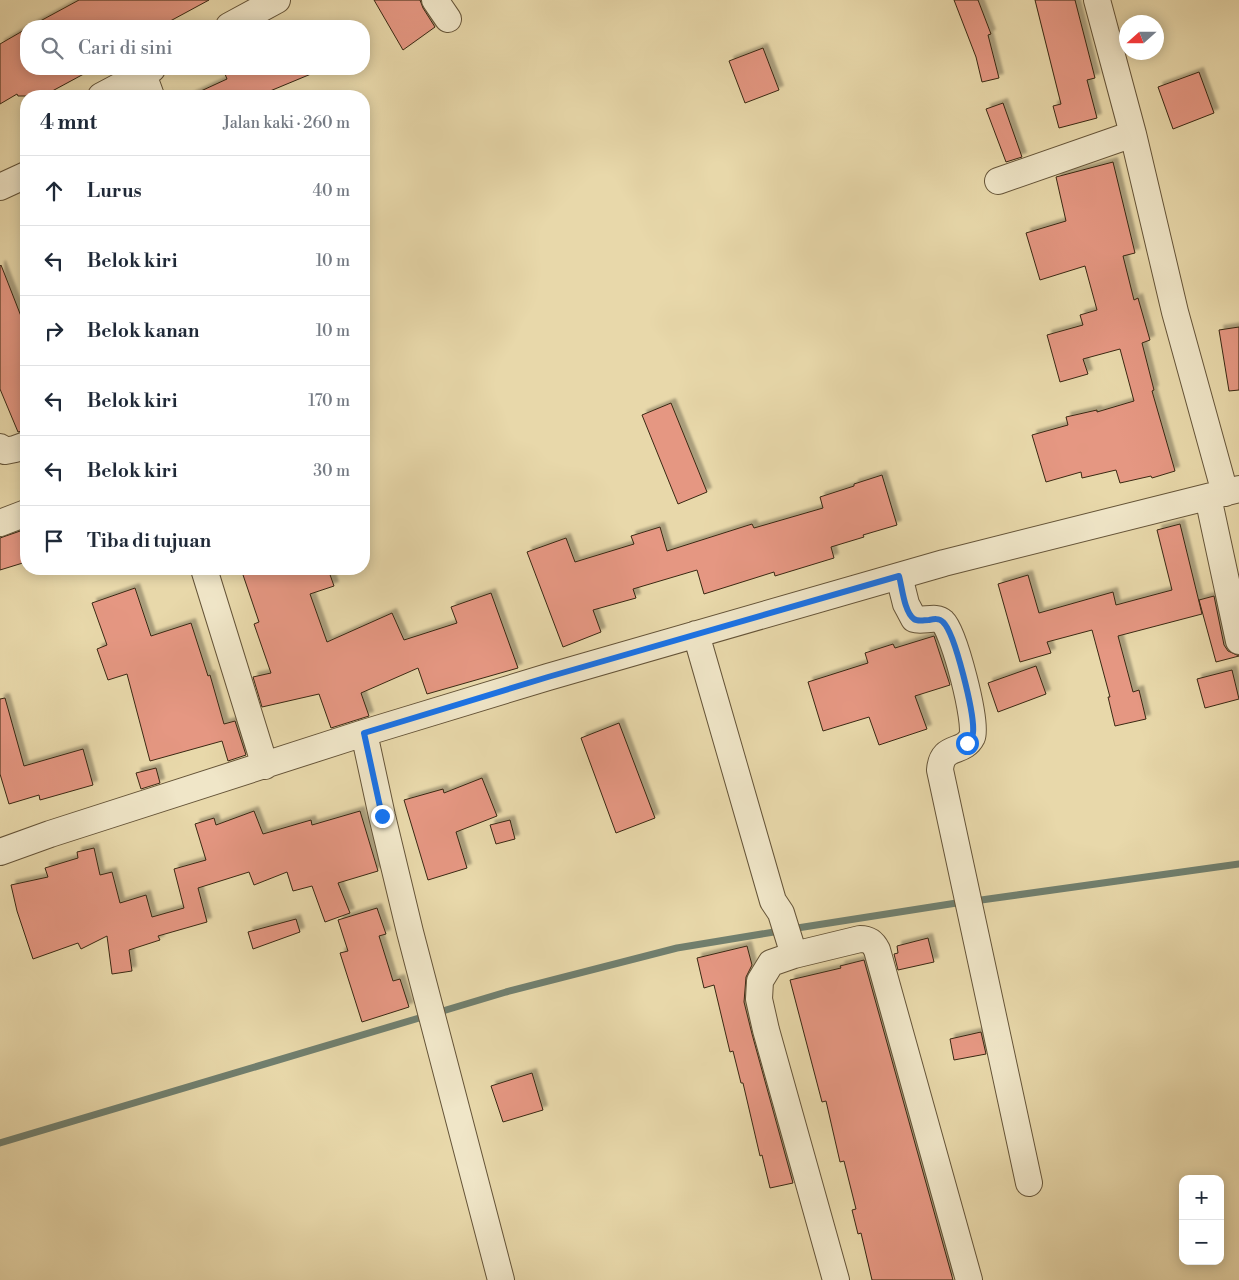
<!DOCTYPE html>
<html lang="id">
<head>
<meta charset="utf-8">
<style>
	:root { --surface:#fff; --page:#f6f6f7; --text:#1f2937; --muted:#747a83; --line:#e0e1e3 }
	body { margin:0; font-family:"Libre Bodoni",serif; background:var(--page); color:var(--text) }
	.controls { position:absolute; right:15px; bottom:15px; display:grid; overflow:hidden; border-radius:10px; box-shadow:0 2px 12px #0003 }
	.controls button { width:45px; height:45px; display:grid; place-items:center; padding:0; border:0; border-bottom:1px solid var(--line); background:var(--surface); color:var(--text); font:25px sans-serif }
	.compass { position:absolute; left:1119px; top:15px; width:45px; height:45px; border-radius:50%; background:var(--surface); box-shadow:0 2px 12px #0003; rotate:249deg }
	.stop { position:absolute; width:15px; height:15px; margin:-11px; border:4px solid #1a73e8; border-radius:50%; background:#fff }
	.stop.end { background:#1a73e8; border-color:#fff; box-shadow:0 1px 5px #0008 }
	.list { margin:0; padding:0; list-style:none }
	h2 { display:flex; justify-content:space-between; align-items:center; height:65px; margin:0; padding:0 20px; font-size:21px }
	h2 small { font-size:16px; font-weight:400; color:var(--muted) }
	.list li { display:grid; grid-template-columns:32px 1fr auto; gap:15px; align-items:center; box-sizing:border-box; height:70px; padding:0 20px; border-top:1px solid var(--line) }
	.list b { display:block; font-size:19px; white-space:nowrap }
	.list em { font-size:16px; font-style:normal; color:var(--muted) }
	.icon { flex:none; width:28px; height:28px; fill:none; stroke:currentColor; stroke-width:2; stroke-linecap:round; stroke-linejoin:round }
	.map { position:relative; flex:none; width:1239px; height:1280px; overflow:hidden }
	.search { position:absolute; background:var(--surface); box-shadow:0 2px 12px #0003; left:20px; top:20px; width:350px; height:55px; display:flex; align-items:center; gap:12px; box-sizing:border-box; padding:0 18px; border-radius:20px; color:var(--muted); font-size:19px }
	.panel { position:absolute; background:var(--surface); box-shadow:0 2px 12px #0003; left:20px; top:90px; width:350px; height:485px; border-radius:20px }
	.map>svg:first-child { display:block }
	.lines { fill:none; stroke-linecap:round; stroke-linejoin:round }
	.stream { stroke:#717f6e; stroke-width:7 }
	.building { fill:#e59782; stroke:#392812; filter:url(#shadow) }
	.minor-casing { stroke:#655438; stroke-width:28 }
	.minor { stroke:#f0e6c8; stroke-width:26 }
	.route { stroke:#1a73e8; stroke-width:6 }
</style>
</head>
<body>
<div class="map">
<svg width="1239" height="1280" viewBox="0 0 1239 1280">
	<defs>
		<filter id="shadow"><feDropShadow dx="4.5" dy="-4.5" stdDeviation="1" flood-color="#0004"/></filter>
	</defs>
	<rect width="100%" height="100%" fill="#e8d8aa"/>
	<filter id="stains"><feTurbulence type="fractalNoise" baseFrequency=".004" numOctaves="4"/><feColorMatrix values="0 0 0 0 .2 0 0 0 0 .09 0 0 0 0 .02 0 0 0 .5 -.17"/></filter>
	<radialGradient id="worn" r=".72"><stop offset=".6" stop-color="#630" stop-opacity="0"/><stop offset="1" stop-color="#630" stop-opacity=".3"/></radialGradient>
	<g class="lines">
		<path class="stream" d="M974,901l265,-37
			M791,929l172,-27
			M436,1013l70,-21 171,-44 103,-17
			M0,1143l426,-127"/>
	</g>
	<path class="building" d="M79,0h130l-48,26h-130z
		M374,0h46l3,8 12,19 -32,23z
		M954,0h24l13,34 -3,1 11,43 -17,4 -6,-25z
		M1035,0h40l20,78 -8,2 10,38 -38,10 -6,-22 8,-2z
		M26,29v40h67l-50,27h-25l-1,-2 -17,10v-60z
		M763,48l16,42 -34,13 -16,-42z
		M223,69h100l-65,27h-68l37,-17z
		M1199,72l15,41 -41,16 -15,-42z
		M1003,103l19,54 -16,5 -20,-53z
		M1113,162l22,91 -12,3 11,44 4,-2 12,42 -8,3 12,47 -2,1 23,80 -23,7 -1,-2 -31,7 -4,-13 -34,8 -1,-6 -35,10 -14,-47 36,-10 -2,-8 31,-7v2l37,-11 -14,-52 -37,10 5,15 -28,8 -13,-47 36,-10 -3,-10 17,-5 -12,-44 -45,14 -14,-47 40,-12 -10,-44z
		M1,265l25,64v101l-8,2 -18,-43v-123z
		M1239,327v63l-10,1 -10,-61z
		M671,403l36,89 -29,12 -36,-89z
		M882,475l15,50 -34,10 1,2 -33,10 3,11 -59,18 -1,-4 -70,22 -7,-24 -64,19 3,9 -43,12 8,22 -38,15 -36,-95 39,-14 9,24 59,-18 -3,-8 29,-9 7,24 85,-27 2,4 69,-20 -3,-11 34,-11v-2z
		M1180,524l22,90 -84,22 15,56 6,-2 7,29 -31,7 -7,-29h2l-18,-67 -45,12 4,11 -31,9 -22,-78 30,-9 11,38 74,-21 3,13 56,-15 -15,-60z
		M26,529v33l-26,8v-32z
		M241,569h87l6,17 -24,8 17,48 65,-29 12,27 53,-17 -6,-16 40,-14 27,75 -91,26 -9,-26 -57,25 8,23 -38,12 -12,-34 -57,13 -9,-30 18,-4 -17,-49 5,-2z
		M135,588l16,48 40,-13 17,53 2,-1 14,49 11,-3 11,34 -18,6 -6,-20 -72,20 -23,-87 -19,6 -11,-31 10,-4 -15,-42z
		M1214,596l10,49 4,6 11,5 -23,6 -17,-62z
		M934,636l16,49 -35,11 12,33 -48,16 -10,-28 -46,14 -15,-49 60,-19 -3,-10 28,-9 2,4z
		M1036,666l10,28 -48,18 -10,-29z
		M1232,670l7,29 -34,9 -8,-29z
		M5,698l19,68 59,-17 10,36 -53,15 -1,-5 -30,9 -9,-30v-75z
		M619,723l36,95 -39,15 -35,-95z
		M156,768l4,15 -19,6 -5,-16z
		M482,778l15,38 -41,16 11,36 -39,12 -24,-80 39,-11 1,4z
		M254,811l9,23 48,-14 1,5 48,-14 18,60 -40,12 12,30 -25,9 -13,-36 -19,5 -6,-19 -33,13 -5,-13 -51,16 9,34 -49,14 2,4 -31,10 3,21 -20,3 -5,-38 -26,13 -3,-6 -45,16 -16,-48 -6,-26 37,-8 -3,-9 33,-10 -1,-6 17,-4 6,27 12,-3 8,31 26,-8 6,22 32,-9 -10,-39 32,-9 -11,-36 19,-6 2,7z
		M510,820l5,19 -19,5 -6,-19z
		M377,908l9,26 -7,2 14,45 7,-2 9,28 -47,15 -22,-69 8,-2 -10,-31z
		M296,919l4,13 -47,17 -5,-17z
		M928,938l6,24 -36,8 -4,-16 4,-1 -1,-7z
		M747,946l5,19 -6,12 -2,25 8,32 41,149 -23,5 -8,-33 -2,1 -17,-73h-2l-8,-32 -3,1 -16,-67 -10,3 -7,-30z
		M864,960l89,320h-81l-11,-47 -3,1 -6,-24 4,-1 -12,-48 -4,1 -14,-61 -4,1 -32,-122 51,-12 -1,-2z
		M981,1032l5,22 -32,6 -4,-21z
		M532,1073l11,37 -40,12 -12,-36z"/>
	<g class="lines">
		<defs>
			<path id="minor" d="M435,0l13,19
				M1097,0l36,134 42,178 50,181
				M229,26l48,-26
				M143,74l8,22
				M101,96l51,-27
				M998,181l135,-47
				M0,187l26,-12
				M0,447l5,4 10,-2 11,-4
				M1208,497l31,144
				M0,523l26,-10
				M204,569l61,197
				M899,576l7,28 8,15c9,3 22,-4 29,3 11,10 35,102 29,115 -9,18 -30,6 -32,33l89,413
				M696,634l77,267 8,12 13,42
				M364,733l18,83 28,116 91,348
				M0,852l50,-18 314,-101 184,-56 396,-114 295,-74
				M836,1280l-70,-250 -7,-31 1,-18 11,-18 23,-8 66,-16c9,0 13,3 17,11l92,330"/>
		</defs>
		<use href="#minor" class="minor-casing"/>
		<use href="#minor" class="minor"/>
	</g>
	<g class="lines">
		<path class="route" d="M382,816l-18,-83 184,-56 351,-101c3,10 5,36 15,43 4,3 10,1 15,1 5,-1 10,-2 14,2 12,11 32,93 30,111 0,4 -3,7 -6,10"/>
	</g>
	<rect width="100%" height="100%" filter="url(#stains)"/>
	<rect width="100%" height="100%" fill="url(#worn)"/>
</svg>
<div class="controls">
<button>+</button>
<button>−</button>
</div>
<svg class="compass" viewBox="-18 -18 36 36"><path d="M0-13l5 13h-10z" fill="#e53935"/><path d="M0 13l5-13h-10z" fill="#747a83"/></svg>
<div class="stop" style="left:967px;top:743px"></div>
<div class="stop end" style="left:382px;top:816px"></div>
<div class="search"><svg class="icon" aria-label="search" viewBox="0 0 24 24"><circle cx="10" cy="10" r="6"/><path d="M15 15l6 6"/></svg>Cari di sini</div>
<section class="panel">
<h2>4 mnt<small>Jalan kaki · 260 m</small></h2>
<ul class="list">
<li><svg class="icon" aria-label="ahead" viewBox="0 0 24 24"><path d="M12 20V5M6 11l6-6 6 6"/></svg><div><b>Lurus</b></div><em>40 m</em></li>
<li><svg class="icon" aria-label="left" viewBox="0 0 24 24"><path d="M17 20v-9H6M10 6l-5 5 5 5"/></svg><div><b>Belok kiri</b></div><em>10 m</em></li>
<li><svg class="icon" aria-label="right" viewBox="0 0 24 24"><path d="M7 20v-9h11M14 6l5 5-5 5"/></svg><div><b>Belok kanan</b></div><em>10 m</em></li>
<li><svg class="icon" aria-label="left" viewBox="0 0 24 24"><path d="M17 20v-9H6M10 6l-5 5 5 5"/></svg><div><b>Belok kiri</b></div><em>170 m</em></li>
<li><svg class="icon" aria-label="left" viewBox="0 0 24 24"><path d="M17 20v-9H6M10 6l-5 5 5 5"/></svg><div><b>Belok kiri</b></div><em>30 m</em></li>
<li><svg class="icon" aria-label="arrive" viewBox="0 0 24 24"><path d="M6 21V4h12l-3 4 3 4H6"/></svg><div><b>Tiba di tujuan</b></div></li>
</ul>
</section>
</div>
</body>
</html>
